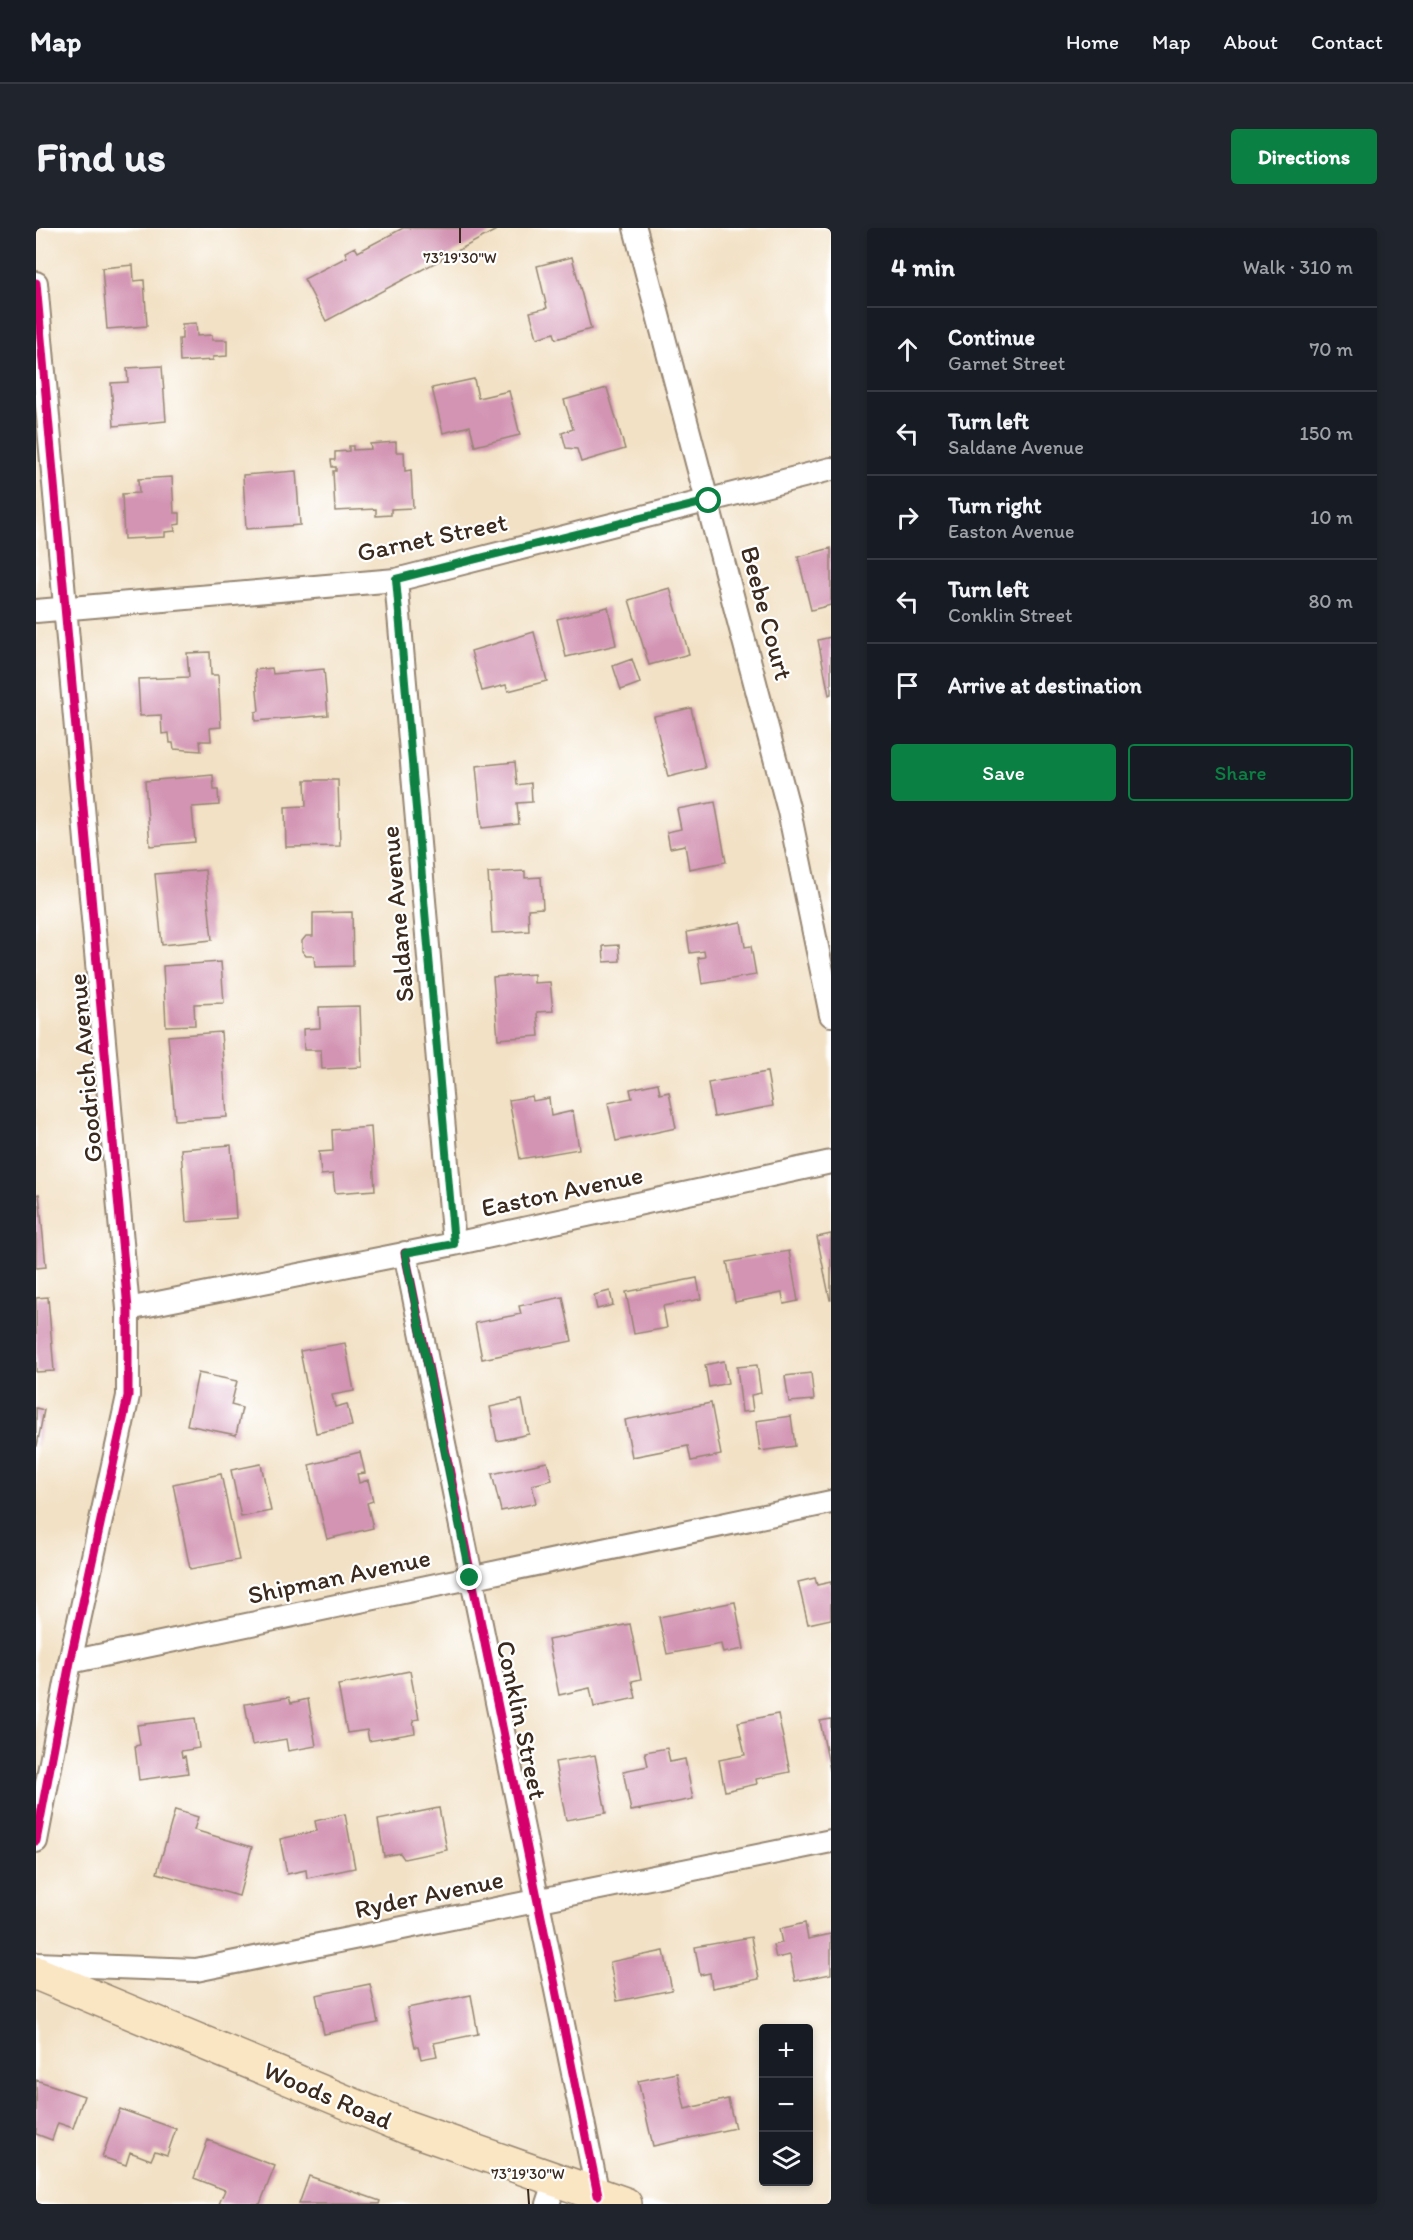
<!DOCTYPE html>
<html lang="en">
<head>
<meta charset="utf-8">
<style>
	:root { --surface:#171b24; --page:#20242c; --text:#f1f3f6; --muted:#9ea1a6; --line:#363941; --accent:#0b8043 }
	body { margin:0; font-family:Itim,sans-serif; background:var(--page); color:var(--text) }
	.controls { position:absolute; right:18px; bottom:18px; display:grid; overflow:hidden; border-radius:6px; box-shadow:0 3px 9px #0003 }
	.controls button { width:54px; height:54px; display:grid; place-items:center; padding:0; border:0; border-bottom:2px solid var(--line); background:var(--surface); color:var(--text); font:30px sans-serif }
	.stop { position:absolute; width:18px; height:18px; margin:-14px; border:4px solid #0b8043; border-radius:50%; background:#fff }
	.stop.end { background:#0b8043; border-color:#fff; box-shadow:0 2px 6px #0008 }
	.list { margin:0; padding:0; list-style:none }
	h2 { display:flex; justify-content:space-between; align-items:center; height:78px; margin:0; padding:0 24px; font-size:26px }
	h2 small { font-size:20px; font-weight:400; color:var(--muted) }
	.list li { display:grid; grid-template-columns:39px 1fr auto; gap:18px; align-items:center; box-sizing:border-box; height:84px; padding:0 24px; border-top:2px solid var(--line) }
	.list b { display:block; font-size:22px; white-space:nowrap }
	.list p { margin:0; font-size:20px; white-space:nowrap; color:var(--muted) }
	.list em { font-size:20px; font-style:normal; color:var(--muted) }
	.actions { display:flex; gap:12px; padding:18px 24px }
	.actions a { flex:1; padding:14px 0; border:2px solid var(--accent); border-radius:6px; text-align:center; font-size:21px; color:var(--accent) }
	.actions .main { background:var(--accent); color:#fff }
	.icon { flex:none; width:33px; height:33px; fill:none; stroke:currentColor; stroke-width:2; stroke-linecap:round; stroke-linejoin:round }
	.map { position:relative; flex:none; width:795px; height:1976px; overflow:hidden; border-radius:6px }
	header { display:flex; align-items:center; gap:36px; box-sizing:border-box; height:84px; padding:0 30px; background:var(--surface); border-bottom:2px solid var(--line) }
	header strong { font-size:28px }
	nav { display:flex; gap:33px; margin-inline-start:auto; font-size:21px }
	.intro { display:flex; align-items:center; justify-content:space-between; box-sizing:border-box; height:144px; padding:0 36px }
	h1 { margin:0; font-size:42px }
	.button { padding:15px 27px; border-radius:6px; background:var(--accent); color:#fff; font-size:21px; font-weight:700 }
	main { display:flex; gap:36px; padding:0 36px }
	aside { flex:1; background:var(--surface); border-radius:6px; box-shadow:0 3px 9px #0003 }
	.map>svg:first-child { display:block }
	.building { fill:#d394b3 }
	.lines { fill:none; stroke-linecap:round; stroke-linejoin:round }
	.street-casing { stroke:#968672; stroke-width:26 }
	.secondary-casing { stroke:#968672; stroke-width:36 }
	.street { stroke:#fff; stroke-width:22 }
	.secondary { stroke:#fbe6c4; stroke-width:33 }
	.cycleway-casing { stroke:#fff; stroke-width:13 }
	.cycleway { stroke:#d6006c; stroke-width:9 }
	.route { stroke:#0b8043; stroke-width:8 }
	.ticks { fill:none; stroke:#3b2a1e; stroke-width:2 }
	.labels { text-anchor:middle; stroke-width:4.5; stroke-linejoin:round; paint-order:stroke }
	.street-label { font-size:26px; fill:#3b2a1e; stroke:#fff }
	.ticks-label { font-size:15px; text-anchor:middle; fill:#3b2a1e; stroke:#fff; stroke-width:4.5; stroke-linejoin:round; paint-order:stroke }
</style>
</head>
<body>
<header>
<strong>Map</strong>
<nav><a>Home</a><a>Map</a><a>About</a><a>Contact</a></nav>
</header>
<div class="intro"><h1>Find us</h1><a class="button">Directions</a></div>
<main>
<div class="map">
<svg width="795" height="1976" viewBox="0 0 795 1976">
	<rect width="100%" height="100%" fill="#fff"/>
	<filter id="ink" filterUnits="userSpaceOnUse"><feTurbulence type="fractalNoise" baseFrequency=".0167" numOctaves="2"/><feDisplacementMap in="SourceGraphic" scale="12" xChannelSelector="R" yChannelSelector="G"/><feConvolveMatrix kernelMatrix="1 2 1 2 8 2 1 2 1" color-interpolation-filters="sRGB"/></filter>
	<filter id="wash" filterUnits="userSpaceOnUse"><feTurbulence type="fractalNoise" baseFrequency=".008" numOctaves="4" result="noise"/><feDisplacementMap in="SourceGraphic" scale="24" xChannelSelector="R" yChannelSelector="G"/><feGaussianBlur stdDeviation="1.35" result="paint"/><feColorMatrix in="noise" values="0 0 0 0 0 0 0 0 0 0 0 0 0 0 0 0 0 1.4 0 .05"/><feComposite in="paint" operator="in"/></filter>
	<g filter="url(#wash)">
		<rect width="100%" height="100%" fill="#f2e1c5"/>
		<g id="blocks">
			<path class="building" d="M367,0h97l-174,93 -22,-42 43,-22 -2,-5 10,-5 3,5z
				M536,29l19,72 -35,10 -2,-6 -17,5 -7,-26 17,-4 -10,-42z
				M97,37l1,16 10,-1 3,46 -40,3 -5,-61z
				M160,95l1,13 15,-1v5h15v16l-14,1v3l-33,2 -1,-23h3v-15z
				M126,138l4,55 -52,5 -3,-43 17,-1 -1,-14z
				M438,151l4,19 31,-7 11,44 -45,11 -5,-20 -27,7 -11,-45z
				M571,160l18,61 -44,13 -4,-13 -11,-1 -4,-15 11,-4 -9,-29z
				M360,214v10h8l1,19 6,-1 2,38 -22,1v6l-15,1v-7l-41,2 -2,-40h3v-4h-4l-1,-7h4v-8l14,-1v-5h4v4l18,-1 -1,-5z
				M260,243l4,54 -54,4 -3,-54z
				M136,249l2,36h6v11l-6,1 1,6 -10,1v5l-41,2 -2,-45 17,-1 -1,-14z
				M795,320v57l-20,5 -13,-53z
				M634,360l19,66 -40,11 -20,-65z
				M572,379l8,38 -50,12 -9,-38z
				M498,404l13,49 -39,10 -2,-6 -24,6 -11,-40z
				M795,409v57l-2,1 -11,-55z
				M174,424l1,23h7l3,52 -11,1 1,13h-11l1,10 -27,-2 -1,-6h-3l-1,-10 -7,1 -1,-19 -21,1 -2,-37 51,-2 -2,-24z
				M596,431l8,24 -19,7 -8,-24z
				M236,440l1,6 51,-5 4,46 -73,6v-9l4,-1 -4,-41z
				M655,480l14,60 -37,9 -14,-61z
				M479,534l2,23 14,-2 1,19 -15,1 2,21 -37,4 -6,-62z
				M177,547l1,15h4l1,15 -27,2 3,35 -45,4 -5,-65z
				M269,552h33l2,66 -54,1 -1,-40 21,-1z
				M679,574l11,60 -37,7 -4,-24 -15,3 -3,-16 14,-3 -4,-20z
				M169,642l7,70 -50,5 -7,-71z
				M489,643v7l16,-1 2,31 -15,1 1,22 -37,2 -4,-60z
				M316,684l1,54 -38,1 -1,-11h-8l-4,-5v-10l4,-5h7v-23z
				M705,694l4,25 6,-1 5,29 -54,9 -4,-26 7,-1 -1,-6 -14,2 -3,-21z
				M583,717l1,16 -16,1 -1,-16z
				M185,734l3,41 -30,1 1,21 -29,1 -3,-60z
				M498,746v9l16,-1 3,29 -16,1 2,24 -41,3 -5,-62z
				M324,778l2,61 -40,2 -1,-19h-17l-1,-21 17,-1 -1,-21z
				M185,804l6,85 -52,3 -7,-84z
				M731,844l6,34 -59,11 -6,-34z
				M622,855l2,11 9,-2 7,36 -60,13 -8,-38 24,-5 -2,-9z
				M496,868l1,5 16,-3 2,18 22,-5 6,38 -59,10 -11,-59z
				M335,899l4,63 -40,3 -2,-19 -12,1 -2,-23 14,-1 -1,-21z
				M195,917l5,73 -50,4 -5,-73z
				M3,966l7,73 -10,1v-73z
				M795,1006v66h-1l-13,-63z
				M753,1023l9,50 -14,3 -2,-11 -47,9 -8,-40z
				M661,1050l4,21 -38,7 4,22 -33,6 -8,-42z
				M574,1063l3,14 -16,4 -3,-14z
				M12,1069l6,74 -18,1v-74z
				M527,1069l9,44 -90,18 -7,-36 46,-9 -2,-8z
				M309,1115l9,48 -22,4 3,12 12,-3 5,22 -36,7 -16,-82z
				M688,1133l4,22 -19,4 -4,-22z
				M721,1137l4,28 -10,2 2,16 -11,1 -5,-45z
				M162,1145l39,8 -6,24 11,3 -6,27 -49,-10z
				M775,1145l3,27 -25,2 -4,-26z
				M486,1172l7,34 -32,7 -7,-34z
				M675,1175l10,52 -30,6 -3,-15 -56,11 -7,-37z
				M0,1180l8,2 -7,36h-1z
				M755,1188l4,30 -35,5 -4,-30z
				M324,1224l5,21 -8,1 2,9 9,-3 5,21 -6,2 6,25 -46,11 -18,-74z
				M511,1234l5,18 -20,5 4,18 -35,8 -9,-37z
				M225,1236l10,47 -30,6 -10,-47z
				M185,1246l18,86 -49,9 -17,-85z
				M779,1350l2,7 14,-3v37l-23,5 -10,-42z
				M699,1374l9,47 -21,4 -2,-9 -54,10 -8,-37z
				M594,1396l11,55 -9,2 4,17 -42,9 -4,-19 -31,7 -11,-55z
				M374,1443l9,48 -6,1 2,13 -46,8 -2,-11 -20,3 -9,-48z
				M253,1469l2,6 17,-4 8,47 -28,5 -2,-12 -34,6 -7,-41z
				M742,1486l12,58 -34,7 1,5 -32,7 -6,-31 26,-5 -7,-33z
				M159,1490l4,30 -18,3 1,6 3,-1 3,17 -49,7 -4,-34 5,-1 -3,-20z
				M795,1491v50l-1,1 -10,-49z
				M631,1520l3,14 15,-3 8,40 -62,12 -8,-40 25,-5 -3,-14z
				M559,1527l11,58 -40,7 -11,-58z
				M403,1580l8,42 -43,9 -4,-6 -16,3 -6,-36z
				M139,1582l23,7 -4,13 58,17 -13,49 -82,-23z
				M309,1586l10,54 -48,10 -1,-8 -19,4 -7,-35 37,-8 -2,-10z
				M769,1695l3,16 23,-5v40l-36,7 -5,-26 -14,3 -3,-13 9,-2 -3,-14z
				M715,1709l8,42 -47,9 -2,-15 -10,2 -5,-28z
				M628,1723l8,39 -55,11 -7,-39z
				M334,1756l8,39 -54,11 -8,-39z
				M435,1767l7,39 -44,9 3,13 -16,3 -3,-12h-3l-8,-39z
				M641,1845l8,36 43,-10 7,29 -82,18 -15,-65z
				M0,1852l48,16 -11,32 -15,-5 -6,17 -16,-6z
				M84,1881l56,20 -9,26 -12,-4 -4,9 -21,-8 -4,13 -24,-8z
				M172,1912l67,26 -15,38h-41l6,-14 -31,-12z
				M273,1948l71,25 -1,3h-80z"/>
		</g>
	</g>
	<g filter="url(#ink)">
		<use href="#blocks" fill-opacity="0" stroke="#968672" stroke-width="1.5"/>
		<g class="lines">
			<defs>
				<path id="street" d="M599,0l154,583 42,204
					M0,55l92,1026v87l-58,266 -34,179
					M360,352l58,664
					M0,383l360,-31 435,-111
					M369,1025l193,942
					M92,1081l326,-65 377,-82
					M34,1434l761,-160
					M0,1736l160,6 635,-129
					M512,1976l8,-24"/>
				<path id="secondary" d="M0,1745l370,154 219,77"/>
			</defs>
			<use href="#street" class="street-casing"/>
			<use href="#secondary" class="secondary-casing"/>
			<use href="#street" class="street"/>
			<use href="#secondary" class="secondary"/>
			<defs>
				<path id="cycleway" d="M0,55l92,1026v87l-58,266 -34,179
					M369,1025l193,942"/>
			</defs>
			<use href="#cycleway" class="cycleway-casing"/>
			<use href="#cycleway" class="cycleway"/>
		</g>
	</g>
	<g class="lines" filter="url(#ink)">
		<path class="route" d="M434,1350l-65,-325 49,-9 -58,-665 313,-78"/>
	</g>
	<path class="ticks" d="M424,0v15M492,1961l1,15"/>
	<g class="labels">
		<g class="street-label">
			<text transform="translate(396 309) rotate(-12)" y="9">Garnet Street</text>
			<text transform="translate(731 385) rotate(75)" y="9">Beebe Court</text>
			<text transform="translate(361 686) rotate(-95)" y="9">Saldane Avenue</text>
			<text transform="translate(49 840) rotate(-95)" y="9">Goodrich Avenue</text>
			<text transform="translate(526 963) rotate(-12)" y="9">Easton Avenue</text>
			<text transform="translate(303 1348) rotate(-12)" y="9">Shipman Avenue</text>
			<text transform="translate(486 1492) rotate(78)" y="9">Conklin Street</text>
			<text transform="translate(393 1666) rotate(-12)" y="9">Ryder Avenue</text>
			<text transform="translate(292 1867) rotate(23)" y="9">Woods Road</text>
		</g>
	</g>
	<g class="ticks-label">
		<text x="424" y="35">73°19'30"W</text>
		<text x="492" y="1951">73°19'30"W</text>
	</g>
</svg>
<div class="controls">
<button>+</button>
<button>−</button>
<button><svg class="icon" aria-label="layers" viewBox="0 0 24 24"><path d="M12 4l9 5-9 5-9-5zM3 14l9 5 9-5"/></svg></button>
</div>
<div class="stop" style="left:673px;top:273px"></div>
<div class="stop end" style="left:434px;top:1350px"></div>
</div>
<aside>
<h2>4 min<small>Walk · 310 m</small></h2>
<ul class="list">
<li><svg class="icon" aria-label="ahead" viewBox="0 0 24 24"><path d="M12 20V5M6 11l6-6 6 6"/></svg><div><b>Continue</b><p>Garnet Street</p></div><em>70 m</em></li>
<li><svg class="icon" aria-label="left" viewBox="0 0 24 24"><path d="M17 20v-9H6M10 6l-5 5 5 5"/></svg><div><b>Turn left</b><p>Saldane Avenue</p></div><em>150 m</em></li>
<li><svg class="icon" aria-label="right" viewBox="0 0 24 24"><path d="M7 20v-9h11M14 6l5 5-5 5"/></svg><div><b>Turn right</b><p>Easton Avenue</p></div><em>10 m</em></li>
<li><svg class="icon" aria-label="left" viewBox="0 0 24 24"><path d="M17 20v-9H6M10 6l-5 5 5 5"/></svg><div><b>Turn left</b><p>Conklin Street</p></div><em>80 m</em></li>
<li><svg class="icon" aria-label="arrive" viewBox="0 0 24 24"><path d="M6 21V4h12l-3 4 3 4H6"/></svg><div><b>Arrive at destination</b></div></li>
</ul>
<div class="actions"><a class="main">Save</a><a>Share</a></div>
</aside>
</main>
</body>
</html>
